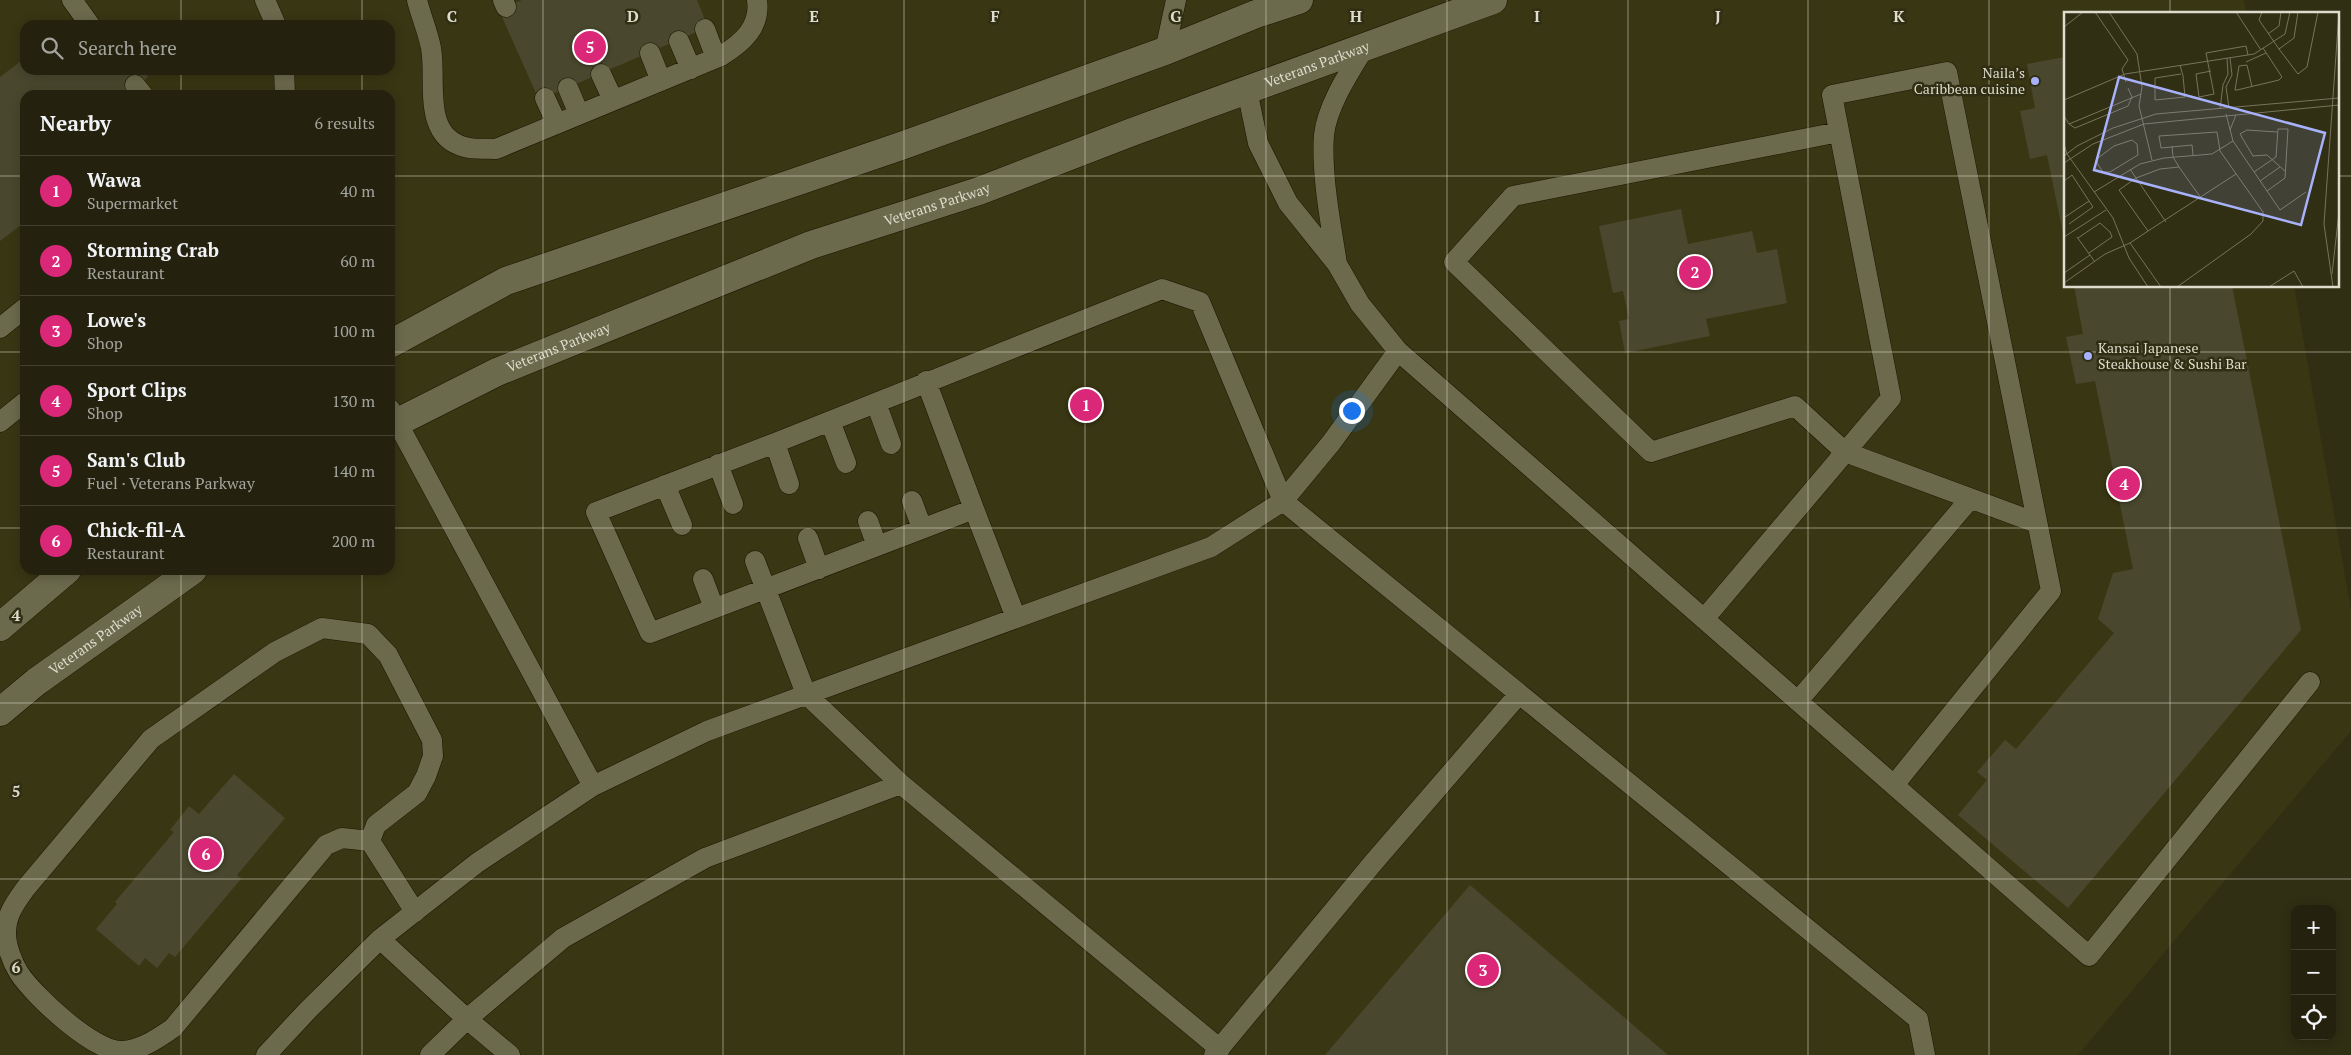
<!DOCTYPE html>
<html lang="en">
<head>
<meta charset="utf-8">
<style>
	:root { --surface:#24220e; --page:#2c2a17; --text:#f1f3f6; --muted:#a3a49e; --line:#413f2e; --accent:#db2777 }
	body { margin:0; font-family:"PT Serif",serif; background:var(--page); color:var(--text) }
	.controls { position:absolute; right:15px; bottom:15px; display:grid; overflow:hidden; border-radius:10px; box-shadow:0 2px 12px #0003 }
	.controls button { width:45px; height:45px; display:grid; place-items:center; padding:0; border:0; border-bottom:1px solid var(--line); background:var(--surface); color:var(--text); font:25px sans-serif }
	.you { position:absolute; left:1351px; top:410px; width:18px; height:18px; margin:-12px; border:4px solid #fff; border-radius:50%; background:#1a73e8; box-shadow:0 0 0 8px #1a73e833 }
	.badge { display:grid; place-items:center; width:32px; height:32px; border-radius:50%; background:var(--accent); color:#fff; font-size:16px; font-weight:700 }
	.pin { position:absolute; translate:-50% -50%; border:2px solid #fff; box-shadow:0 1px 5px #0006 }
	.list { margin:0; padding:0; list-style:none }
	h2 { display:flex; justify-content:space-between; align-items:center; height:65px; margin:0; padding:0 20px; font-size:21px }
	h2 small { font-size:16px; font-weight:400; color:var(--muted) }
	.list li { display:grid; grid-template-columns:32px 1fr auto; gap:15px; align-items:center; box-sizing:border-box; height:70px; padding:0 20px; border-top:1px solid var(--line) }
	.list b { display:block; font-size:19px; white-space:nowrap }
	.list p { margin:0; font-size:16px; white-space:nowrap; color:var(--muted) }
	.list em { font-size:16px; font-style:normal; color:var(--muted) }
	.icon { flex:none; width:28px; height:28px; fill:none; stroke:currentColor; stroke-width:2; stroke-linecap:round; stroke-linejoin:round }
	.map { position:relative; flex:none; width:2351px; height:1055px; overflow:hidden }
	.search { position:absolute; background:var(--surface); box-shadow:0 2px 12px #0003; left:20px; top:20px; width:375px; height:55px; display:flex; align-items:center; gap:12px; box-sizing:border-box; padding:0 18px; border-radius:15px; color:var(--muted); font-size:19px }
	.panel { position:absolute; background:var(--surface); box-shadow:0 2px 12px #0003; left:20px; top:90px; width:375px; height:485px; border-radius:15px }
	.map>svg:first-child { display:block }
	.built { fill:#393613; fill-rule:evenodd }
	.building { fill:#49482e }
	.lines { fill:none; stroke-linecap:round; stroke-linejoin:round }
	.lane-casing { stroke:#181600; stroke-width:21 }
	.secondary-casing { stroke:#181600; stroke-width:29 }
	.lane { stroke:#6b6a4d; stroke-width:20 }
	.secondary { stroke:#6b6a4d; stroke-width:28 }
	.grid { fill:none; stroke:#deddcd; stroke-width:1; stroke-opacity:0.55 }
	.poi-dot { fill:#a7b1fc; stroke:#302e13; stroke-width:2 }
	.labels { text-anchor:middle; stroke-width:5; stroke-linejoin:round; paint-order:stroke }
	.street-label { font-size:14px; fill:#deddcd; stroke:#302e13 }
	.poi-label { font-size:14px; fill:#deddcd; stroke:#302e13; text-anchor:end }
	.inset-road { fill:none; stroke:#76745d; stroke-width:1 }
	.view { fill:#a7b1fc; fill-opacity:0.15; stroke:#a7b1fc; stroke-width:2.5 }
	.inset-edge { fill:none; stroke:#deddcd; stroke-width:2.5 }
	.grid-label { font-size:16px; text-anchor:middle; font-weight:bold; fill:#deddcd; stroke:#302e13; stroke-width:5; stroke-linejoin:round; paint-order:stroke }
</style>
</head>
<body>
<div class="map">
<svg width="2351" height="1055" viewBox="0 0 2351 1055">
	<rect width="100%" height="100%" fill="#302e13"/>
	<path class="built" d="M0,0h2244l3,14h-182v272h229l57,324v121l-273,324h-2078zM25,25h365v45h-365zM25,95h365v475h-365z"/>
	<path class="building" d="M522,0h175l11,27 -169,73 -40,-90z
		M104,20l4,5h-11z
		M2065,57v181h-1l-17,-83 -17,4 -10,-48 15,-3 -8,-44z
		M25,58v12h118l5,7 -22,18h-101v127l-25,19v-164z
		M1681,209l7,35 64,-13 5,22 20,-4 10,54 -81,16 4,17 -85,17 -6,-32 10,-2 -6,-28 -10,2 -14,-67z
		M2074,286h158l69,344 -233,278 -110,-93 29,-35 -10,-8 28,-32 11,9 98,-116 -16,-14 15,-46 20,-4 -38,-188 -19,3 -10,-47 17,-3z
		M234,774l51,44 -48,57 4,4 -66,78 -6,-4 -12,15 -12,-10 -6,8 -43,-37 21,-25 -2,-2 59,-70 -4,-2 19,-24 10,8z
		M1470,885l198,170h-343z"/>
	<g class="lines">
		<defs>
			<path id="lane" d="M72,0l18,25
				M265,0l11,25
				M417,0c4,16 11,32 14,48 6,31 -10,88 34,99 9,3 21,1 31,2l225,-93c21,-13 40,-29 36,-56
				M503,0l3,7
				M705,29l11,29
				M679,41l12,28
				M1165,51l11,-51
				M650,53l11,28
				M284,70l1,25
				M601,74l12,26
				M135,85l8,10
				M568,88l11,26
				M1247,90l11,53 30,60 49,61 23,40 38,47 691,605 221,-274
				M545,98l12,26
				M1839,132l-326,64 -59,66 197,190 144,-46 50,46 192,71
				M1337,264c-6,-40 -16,-89 -13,-129 3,-30 27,-65 42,-90
				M0,328l25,-20
				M926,381l48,128
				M876,403l15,41
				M390,409l203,377
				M830,421l16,42
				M0,422l25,-20
				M775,443l14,41
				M718,464l15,40
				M665,485l17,40
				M912,501l10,27
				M868,521l9,25
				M808,538l11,31
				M755,561l51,133 95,90
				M703,579l11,29
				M1016,618l-42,-109 -324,124 -54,-121 179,-69 387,-154 38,13 83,199 635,518 7,36
				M1704,619l187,-221 -59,-303 115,-23 104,519 -157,194
				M1798,701l172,-202
				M370,841l6,-16 41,-32 9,-17 7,-20 -1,-16 -44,-85 -20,-21 -46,-6 -47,24 -124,87 -126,150c-10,14 -19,26 -19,44 0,12 6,29 13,40 14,22 76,80 103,78 20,-1 36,-13 51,-23l153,-183 16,-7 28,3 45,71
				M380,939l87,80 -37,36
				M266,1055l42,-45 72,-71 97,-76 116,-77 114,-55 504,-184 72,-46 48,-58 67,-92
				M510,1055l-43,-36 96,-81 142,-80 196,-74 319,265
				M1214,1055l159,-192 146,-169"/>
			<g id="secondary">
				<path d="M390,344l116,-63 395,-135 264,-95 91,-37 43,-14"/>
				<path id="s1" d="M390,426l107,-54 314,-127 168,-54 153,-59 361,-132"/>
				<path d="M0,627l67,-57"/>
				<path id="s2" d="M0,712l36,-30 157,-112"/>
			</g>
		</defs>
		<use href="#lane" class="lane-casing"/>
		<use href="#secondary" class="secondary-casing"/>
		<use href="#lane" class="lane"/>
		<use href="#secondary" class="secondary"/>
	</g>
	<path class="grid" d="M181,0v25M362,0v25M543,0v1055M723,0v1055M904,0v1055M1085,0v1055M1266,0v1055M1447,0v1055M1628,0v1055M1808,0v1055M1989,0v1055M2170,0v14M181,70v25M362,70v25M0,176h25M390,176h1675M2337,176h14M2170,286v769M0,352h25M390,352h1961M0,528h25M390,528h1961M181,570v485M362,570v485M0,703h2351M0,879h2351"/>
	<g class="poi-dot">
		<circle cx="2035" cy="81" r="5"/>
		<circle cx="2088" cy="356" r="5"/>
	</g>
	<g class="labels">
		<g class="street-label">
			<text dy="5" stroke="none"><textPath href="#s1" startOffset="996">Veterans Parkway</textPath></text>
			<text dy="5" stroke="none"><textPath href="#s1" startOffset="591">Veterans Parkway</textPath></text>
			<text dy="5" stroke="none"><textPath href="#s1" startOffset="186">Veterans Parkway</textPath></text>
			<text dy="5" stroke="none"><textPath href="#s2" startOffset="120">Veterans Parkway</textPath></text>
		</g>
		<g class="poi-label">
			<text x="2025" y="78">Naila’s<tspan x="2025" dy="16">Caribbean cuisine</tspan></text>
			<text x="2098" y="353" text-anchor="start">Kansai Japanese<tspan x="2098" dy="16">Steakhouse &amp; Sushi Bar</tspan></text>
		</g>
	</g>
	<g transform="translate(2064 12)">
		<rect width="275" height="275" fill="#302e13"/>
		<path class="inset-road" d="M31,0l33,48 -6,9 4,13M45,0l28,42 5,33 -3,19 13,54M172,0l25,38M198,0l-3,8 20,29M234,0l-4,26 -15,11 19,25 9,-7 11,-55M0,15l19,-15M204,22l11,-8 2,-14M182,50l20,-9M116,53l3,11 2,21 -30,3v-22l26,-4M188,75l-5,-22 -8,1 -4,24h2l42,-10 3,-3 -19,-29M135,85l15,-3 -8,-41 40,-7 2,9M135,85l-3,-23 15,-3M0,88l61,-26 129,-20 31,-20 5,-22M165,96l-3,-21 6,-12 -2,-17M156,97l3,-24 5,-11 -1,-16M162,102l7,27 47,69 26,-18M0,104l5,8 72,-30M5,112l6,4 53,-22 4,-9 -4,-9M166,118l6,-15M213,120l-30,-2 -7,4 13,22 14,-1 18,16M68,128l5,4 1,11 -28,17h-7l-6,-9 1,-5 16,-12zM0,132l3,10 46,64 16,40 19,29M108,134l1,11 6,10M0,144l13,-10 36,-18 43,-14 183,-16M0,151l29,-19 51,-20 195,-19M66,157l6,9 -17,12 29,41 -18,12M190,160l22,-15 2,-28h10l-3,49 -18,13M0,169l8,-6 21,32 -24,17M196,169l20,-14M30,180l46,-28 24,-6 48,-4 21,-13M1,205l24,-16M102,210l-30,-44 24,-9 19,-2 22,31M84,219l88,-57M0,225l42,-27M13,225l18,25M14,226l22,-15 10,9 2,5 -23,16M0,261l26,-18M268,262l7,-62M0,271l41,-29 25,-11 31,44M113,275l74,-53 12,-13v-9l-43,-61 -3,-19 -58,4 2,12 31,-3 1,10M205,275l25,-16 9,16M269,275l-9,-63 15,-212"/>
		<path class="view" d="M55,65l206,56 -24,92 -207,-55z"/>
		<rect width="275" height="275" class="inset-edge"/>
	</g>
	<g class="grid-label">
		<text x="452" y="22">C</text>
		<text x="633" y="22">D</text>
		<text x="814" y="22">E</text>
		<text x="995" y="22">F</text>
		<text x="1176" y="22">G</text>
		<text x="1356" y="22">H</text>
		<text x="1537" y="22">I</text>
		<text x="1718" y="22">J</text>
		<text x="1899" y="22">K</text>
		<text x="16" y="621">4</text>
		<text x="16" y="797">5</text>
		<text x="16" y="973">6</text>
	</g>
</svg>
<div class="controls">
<button>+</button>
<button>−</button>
<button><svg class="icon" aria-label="locate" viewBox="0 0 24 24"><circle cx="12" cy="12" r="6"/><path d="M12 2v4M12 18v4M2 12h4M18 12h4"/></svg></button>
</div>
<div class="you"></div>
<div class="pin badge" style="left:1086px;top:405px">1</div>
<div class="pin badge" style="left:1695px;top:272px">2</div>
<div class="pin badge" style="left:1483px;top:970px">3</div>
<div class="pin badge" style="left:2124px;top:484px">4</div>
<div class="pin badge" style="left:590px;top:47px">5</div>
<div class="pin badge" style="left:206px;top:854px">6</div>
<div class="search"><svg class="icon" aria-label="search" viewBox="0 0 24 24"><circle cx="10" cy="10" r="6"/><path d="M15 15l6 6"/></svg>Search here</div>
<section class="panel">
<h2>Nearby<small>6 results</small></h2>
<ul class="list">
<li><span class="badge">1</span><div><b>Wawa</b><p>Supermarket</p></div><em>40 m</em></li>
<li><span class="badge">2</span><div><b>Storming Crab</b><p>Restaurant</p></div><em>60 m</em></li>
<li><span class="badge">3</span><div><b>Lowe's</b><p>Shop</p></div><em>100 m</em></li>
<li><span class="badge">4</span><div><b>Sport Clips</b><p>Shop</p></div><em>130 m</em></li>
<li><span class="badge">5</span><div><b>Sam's Club</b><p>Fuel · Veterans Parkway</p></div><em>140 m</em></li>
<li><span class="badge">6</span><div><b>Chick-fil-A</b><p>Restaurant</p></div><em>200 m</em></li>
</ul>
</section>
</div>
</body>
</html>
